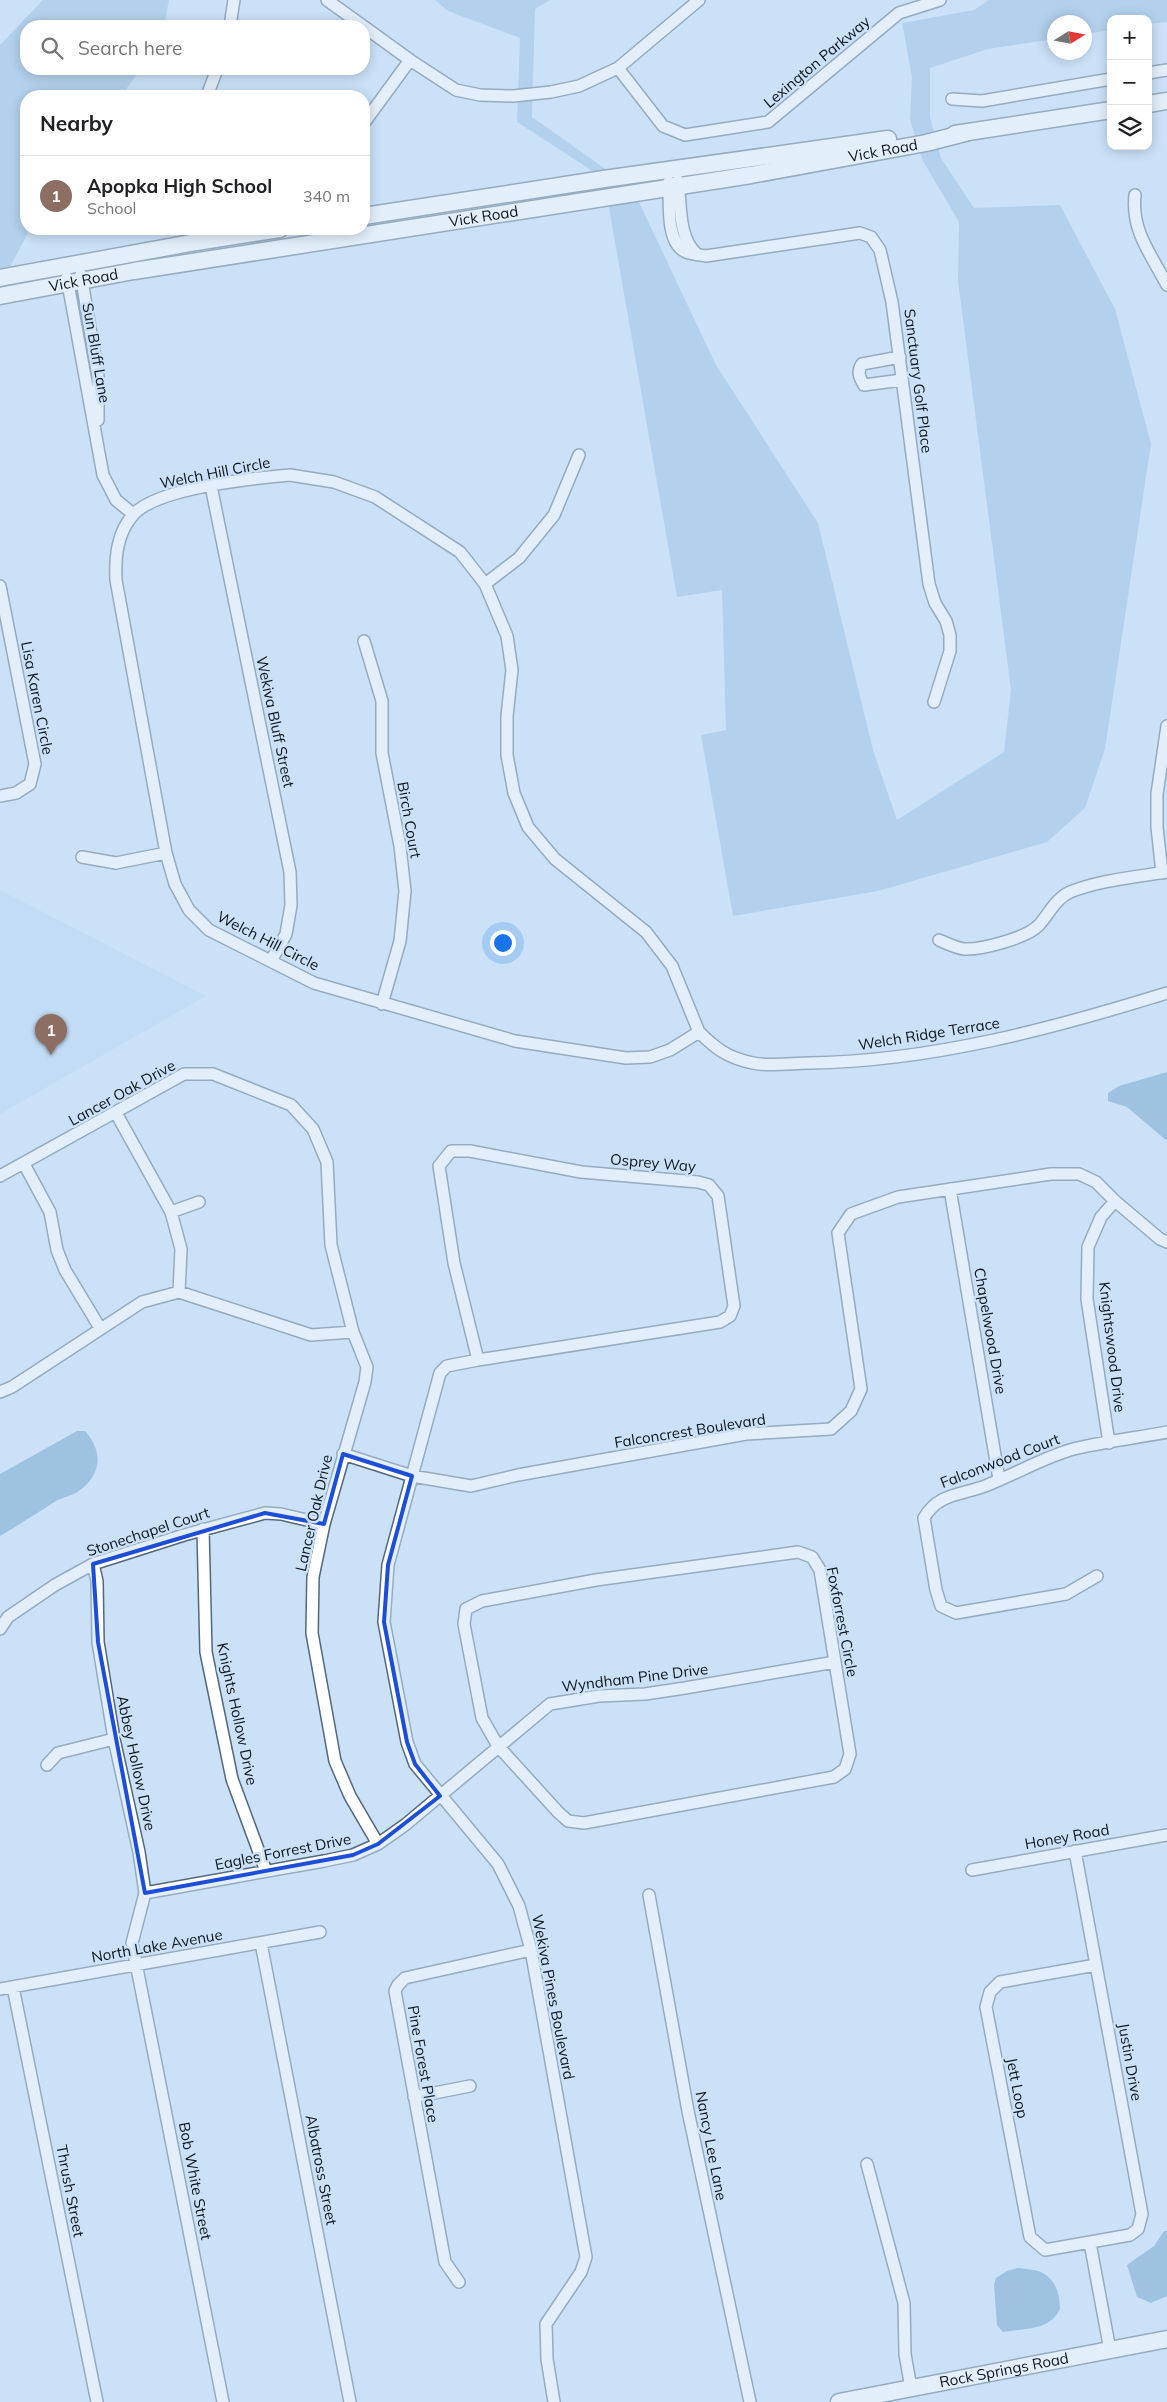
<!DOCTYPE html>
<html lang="en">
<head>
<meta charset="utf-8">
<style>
	:root { --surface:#fff; --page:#f2f2f2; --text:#202124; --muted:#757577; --line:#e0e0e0; --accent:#cf461d }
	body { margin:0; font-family:Mulish,sans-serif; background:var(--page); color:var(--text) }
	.controls { position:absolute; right:15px; top:15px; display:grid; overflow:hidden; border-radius:10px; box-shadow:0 2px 12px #0003 }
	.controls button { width:45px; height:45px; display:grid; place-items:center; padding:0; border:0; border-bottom:1px solid var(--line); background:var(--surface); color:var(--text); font:25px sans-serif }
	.compass { position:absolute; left:1047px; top:15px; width:45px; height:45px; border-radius:50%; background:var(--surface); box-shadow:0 2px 12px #0003; rotate:79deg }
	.you { position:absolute; left:502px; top:942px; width:18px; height:18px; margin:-12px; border:4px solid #fff; border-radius:50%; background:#1a73e8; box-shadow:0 0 0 8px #1a73e833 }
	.badge { display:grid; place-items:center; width:32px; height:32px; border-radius:50%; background:var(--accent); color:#fff; font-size:16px; font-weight:700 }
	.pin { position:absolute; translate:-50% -41px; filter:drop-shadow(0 1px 2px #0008) }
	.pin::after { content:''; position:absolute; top:26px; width:18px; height:15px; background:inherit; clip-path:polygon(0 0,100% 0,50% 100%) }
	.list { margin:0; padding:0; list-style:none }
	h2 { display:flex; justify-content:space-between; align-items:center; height:65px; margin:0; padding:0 20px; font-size:21px }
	h2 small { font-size:16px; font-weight:400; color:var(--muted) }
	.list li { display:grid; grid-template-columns:32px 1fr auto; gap:15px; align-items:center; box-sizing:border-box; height:80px; padding:0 20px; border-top:1px solid var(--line) }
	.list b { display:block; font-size:19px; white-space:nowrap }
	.list p { margin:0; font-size:16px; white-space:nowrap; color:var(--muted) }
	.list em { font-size:16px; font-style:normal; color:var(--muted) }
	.icon { flex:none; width:28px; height:28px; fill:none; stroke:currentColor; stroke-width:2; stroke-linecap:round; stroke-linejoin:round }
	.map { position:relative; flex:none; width:1167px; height:2402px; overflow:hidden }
	.search { position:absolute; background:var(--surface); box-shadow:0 2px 12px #0003; left:20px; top:20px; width:350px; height:55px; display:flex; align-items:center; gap:12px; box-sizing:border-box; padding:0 18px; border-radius:20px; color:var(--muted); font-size:19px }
	.panel { position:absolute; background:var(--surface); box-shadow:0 2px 12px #0003; left:20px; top:90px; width:350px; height:145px; border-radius:20px }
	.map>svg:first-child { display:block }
	.built { fill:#b9d6f1 }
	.green { fill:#98bddf }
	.water { fill:#6a9bc6 }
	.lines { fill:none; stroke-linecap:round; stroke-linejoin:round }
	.street-casing { stroke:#54687b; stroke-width:14 }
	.secondary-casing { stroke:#54687b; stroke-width:19 }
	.street { stroke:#fff; stroke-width:11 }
	.secondary { stroke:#fff; stroke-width:16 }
	.marked { fill:none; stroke:#1d4ed8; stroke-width:4; stroke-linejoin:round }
	.labels { text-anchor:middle; stroke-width:5; stroke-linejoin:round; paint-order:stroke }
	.street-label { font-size:15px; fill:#0d151c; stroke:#cae1f7 }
</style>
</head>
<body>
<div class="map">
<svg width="1167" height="2402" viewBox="0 0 1167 2402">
	<rect width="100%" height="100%" fill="#cae1f7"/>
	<path class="built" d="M0,890l206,106 -206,118z"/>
	<path class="green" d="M43,0h126l-5,26h-138v43h115l-20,27h-95v133h4l-20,38 -10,2v-224z
		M435,0h115l-15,9 -3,108 72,51 33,30 79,167 102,158 55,227 24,70 107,-68 7,-62 -53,-409 1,-59 -36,-61 -13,-41 2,-43 -10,-54 72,-13 15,-10h178v22l-19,2v-5h-37v11l-26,4 -1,-12h-30v17l-66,10 -58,19v49l11,41 33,50 86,-3 55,104 36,135 -46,305 -20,59 -38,34 -169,49 -145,25 -32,-181 25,-5 -4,-140 -45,7 -69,-395 -17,-32 -74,-48 3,-84 -72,-27z"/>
	<path class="water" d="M1167,1072v69l-40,-34 -19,-6v-8l11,-7z
		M77,1431h8c18,20 17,43 -5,59 -7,6 -17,7 -24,11 -19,12 -37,24 -56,35v-62z
		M1164,2231h3v65l-16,7 -14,-6 -10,-32 27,-19z
		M1018,2268c6,1 11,1 16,2 20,4 26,22 26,39 -10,22 -36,19 -57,23l-6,-7 -3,-40 2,-7 11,-7z"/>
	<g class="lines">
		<defs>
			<path id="street" d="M327,0l83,60 46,30 24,5 33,1 38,-4 28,-6 39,-18 81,-68
				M230,26l4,-26
				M618,68l45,58 22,9 83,-13 131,-109 41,-13
				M1148,73l19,-3
				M207,96l10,-27
				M952,99l30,2 129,-22
				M364,123l46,-63
				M678,181c3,21 0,58 19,73
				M669,182c1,19 -4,61 17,70 6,2 14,3 20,4l154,-23 11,4 9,13 12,52 37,282 6,19 11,18 4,14v16l-16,51
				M1135,195c-4,36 16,59 32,90
				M81,275l17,101v44
				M67,278l36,197 13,25 17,14
				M900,357l-38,7c-5,8 -3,13 2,21l38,-5
				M290,475l44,7 41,15 85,55 25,32 22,52 5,34 -5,46v39l7,38 14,34 27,32 91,73 26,34 27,66 -29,18 -20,7 -24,1 -111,-17 -201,-58 -105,-53 -20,-20 -14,-26 -9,-31 -50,-273c-1,-23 1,-47 17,-65 23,-27 121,-37 157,-40z
				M211,486l79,386 1,33 -5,29 -15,27
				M485,584l34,-26 35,-43 25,-60
				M0,586l35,178 -5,20 -14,9 -16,3
				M364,641l18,60v52l18,93 5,45 -5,50 -18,63
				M82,857l34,6 50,-10
				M1162,873l-5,-46v-33l10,-68
				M939,940c7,3 17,8 25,9 17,1 63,-11 75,-24 10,-11 16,-26 31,-33 30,-12 66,-15 97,-20
				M699,1032c17,17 29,26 54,31 18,4 40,0 57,0 122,-2 241,-34 357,-70
				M116,1113l55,99 10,37 -2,43
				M24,1164l26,48 7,38 8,20 35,58
				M0,1176l184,-102h29l78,31 22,24 14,33 4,83 22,87 14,35 -2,15 -41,142 -11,53 -1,56 23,128 15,35 28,48
				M950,1189l49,290
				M171,1212l28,-10
				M478,1360l-24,-97 -15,-97 12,-15h19l111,21 117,10 11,3 9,11 16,110 -4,10 -10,6 -242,38 -31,6 -7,7 -52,192 -4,57 23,120 8,22 83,100 21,42 12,44 55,307 -5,15 -35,52 1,35 7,43
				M0,1392l12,-5 130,-85 37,-10 132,43 42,-3
				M1109,1443l-22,-144 1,-52 13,-30 14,-16
				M343,1454l69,22 59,10 47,-11 228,-41 85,-5 20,-18 10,-22 -23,-156 13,-19 47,-17 153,-23h28l17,8 19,19 45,38 7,3
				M203,1529l3,123 26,127 34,92
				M798,1552l14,5 8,13 30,184 -5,15 -11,8 -250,46 -16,-2 -10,-9 -60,-66 -16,-28 -18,-94 2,-15 16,-8 114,-21z
				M93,1564l4,17 1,61 16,97 25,113 6,41 -13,50 91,459
				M1097,1576l-31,18 -110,19 -15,-7 -5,-16 -12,-72c14,-25 38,-23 61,-32 29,-11 55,-27 85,-36 29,-8 66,-12 97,-18
				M0,1629l8,-12 47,-32 38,-21 91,-29 81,-22 16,1 43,10
				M47,1765l11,-12 56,-14
				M1075,1851l67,363 -4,15 -8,6 -85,15 -15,-13 -44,-230 4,-15 10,-10 96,-17
				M972,1870l195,-35
				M145,1893l179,-32 29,-6 25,-11 27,-19 145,-121 49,-8 46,-2 40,-6 150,-26
				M649,1895l39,216 62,291
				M261,1943l89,459
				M13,1987l84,415
				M0,1989l320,-57
				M414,2097l56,-11
				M867,2164l37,139 1,51 6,34
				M1090,2243l20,107
				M459,2282l-14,-20 -50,-271 3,-6 7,-7 126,-28"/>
			<g id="secondary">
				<path d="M1148,104l19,-3"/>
				<path d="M955,134l156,-24"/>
				<path d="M364,216l240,-37 284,-40"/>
				<path d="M0,278l196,-36 84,-13"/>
				<path id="s1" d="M0,296l134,-25 617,-96 175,-32 39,-10"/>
				<path id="s2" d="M839,2402l328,-63"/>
			</g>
		</defs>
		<use href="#street" class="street-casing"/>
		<use href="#secondary" class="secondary-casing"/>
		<use href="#street" class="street"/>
		<use href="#secondary" class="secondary"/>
	</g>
	<path d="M0 0H1167V2402H0ZM343,1454l69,22 -24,89 -4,57 23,120 8,22 25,32 -62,48 -25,11 -208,38 -47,-251 -5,-78 172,-51 59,11z" fill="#cae1f7" fill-opacity=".55" fill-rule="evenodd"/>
	<path class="marked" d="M343,1454l69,22 -24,89 -4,57 23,120 8,22 25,32 -62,48 -25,11 -208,38 -47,-251 -5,-78 172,-51 59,11z"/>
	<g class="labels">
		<g class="street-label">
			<text transform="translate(817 62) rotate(-40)" y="5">Lexington Parkway</text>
			<text dy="5" stroke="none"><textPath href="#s1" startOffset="895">Vick Road</textPath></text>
			<text dy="5" stroke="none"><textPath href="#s1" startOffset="490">Vick Road</textPath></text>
			<text dy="5" stroke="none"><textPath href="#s1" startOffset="85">Vick Road</textPath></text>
			<text transform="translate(96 353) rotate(80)" y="5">Sun Bluff Lane</text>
			<text transform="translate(918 381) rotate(83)" y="5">Sanctuary Golf Place</text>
			<text transform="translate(215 473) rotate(-11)" y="5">Welch Hill Circle</text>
			<text transform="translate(37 698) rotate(79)" y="5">Lisa Karen Circle</text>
			<text transform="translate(275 722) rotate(78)" y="5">Wekiva Bluff Street</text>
			<text transform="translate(409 820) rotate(80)" y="5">Birch Court</text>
			<text transform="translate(268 941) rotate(27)" y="5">Welch Hill Circle</text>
			<text transform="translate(929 1034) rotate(-9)" y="5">Welch Ridge Terrace</text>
			<text transform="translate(122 1093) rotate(-29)" y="5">Lancer Oak Drive</text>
			<text transform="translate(653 1163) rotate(5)" y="5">Osprey Way</text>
			<text transform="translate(990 1331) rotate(80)" y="5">Chapelwood Drive</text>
			<text transform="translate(1112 1347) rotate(83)" y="5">Knightswood Drive</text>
			<text transform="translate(690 1431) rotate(-9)" y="5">Falconcrest Boulevard</text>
			<text transform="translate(1000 1461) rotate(-21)" y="5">Falconwood Court</text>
			<text transform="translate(314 1513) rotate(-77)" y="5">Lancer Oak Drive</text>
			<text transform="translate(148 1532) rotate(-18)" y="5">Stonechapel Court</text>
			<text transform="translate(842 1622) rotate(79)" y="5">Foxforrest Circle</text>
			<text transform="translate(635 1678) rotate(-7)" y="5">Wyndham Pine Drive</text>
			<text transform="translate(237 1714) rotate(78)" y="5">Knights Hollow Drive</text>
			<text transform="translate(136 1763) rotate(78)" y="5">Abbey Hollow Drive</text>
			<text transform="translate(1067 1837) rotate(-10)" y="5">Honey Road</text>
			<text transform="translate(283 1852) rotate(-11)" y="5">Eagles Forrest Drive</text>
			<text transform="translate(157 1946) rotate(-10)" y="5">North Lake Avenue</text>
			<text transform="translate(553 1997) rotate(79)" y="5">Wekiva Pines Boulevard</text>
			<text transform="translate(1130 2062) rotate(80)" y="5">Justin Drive</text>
			<text transform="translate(423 2064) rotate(80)" y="5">Pine Forest Place</text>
			<text transform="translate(1017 2088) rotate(79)" y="5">Jett Loop</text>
			<text transform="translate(711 2146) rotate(79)" y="5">Nancy Lee Lane</text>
			<text transform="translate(321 2170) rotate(79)" y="5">Albatross Street</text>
			<text transform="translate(195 2181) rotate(79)" y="5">Bob White Street</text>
			<text transform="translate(70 2191) rotate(79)" y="5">Thrush Street</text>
			<text dy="5" stroke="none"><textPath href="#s2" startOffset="168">Rock Springs Road</textPath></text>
		</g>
	</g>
</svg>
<div class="controls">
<button>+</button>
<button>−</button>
<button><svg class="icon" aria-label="layers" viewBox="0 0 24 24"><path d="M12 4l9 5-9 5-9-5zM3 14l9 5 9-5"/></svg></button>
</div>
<svg class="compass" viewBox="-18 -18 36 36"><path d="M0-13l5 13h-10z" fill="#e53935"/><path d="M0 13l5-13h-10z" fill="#757577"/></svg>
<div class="you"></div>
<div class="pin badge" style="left:51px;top:1055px;background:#8d6e63">1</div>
<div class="search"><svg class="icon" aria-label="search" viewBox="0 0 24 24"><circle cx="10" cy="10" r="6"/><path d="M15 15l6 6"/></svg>Search here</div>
<section class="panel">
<h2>Nearby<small></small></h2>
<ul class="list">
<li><span class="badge" style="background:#8d6e63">1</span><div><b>Apopka High School</b><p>School</p></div><em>340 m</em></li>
</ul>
</section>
</div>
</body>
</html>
